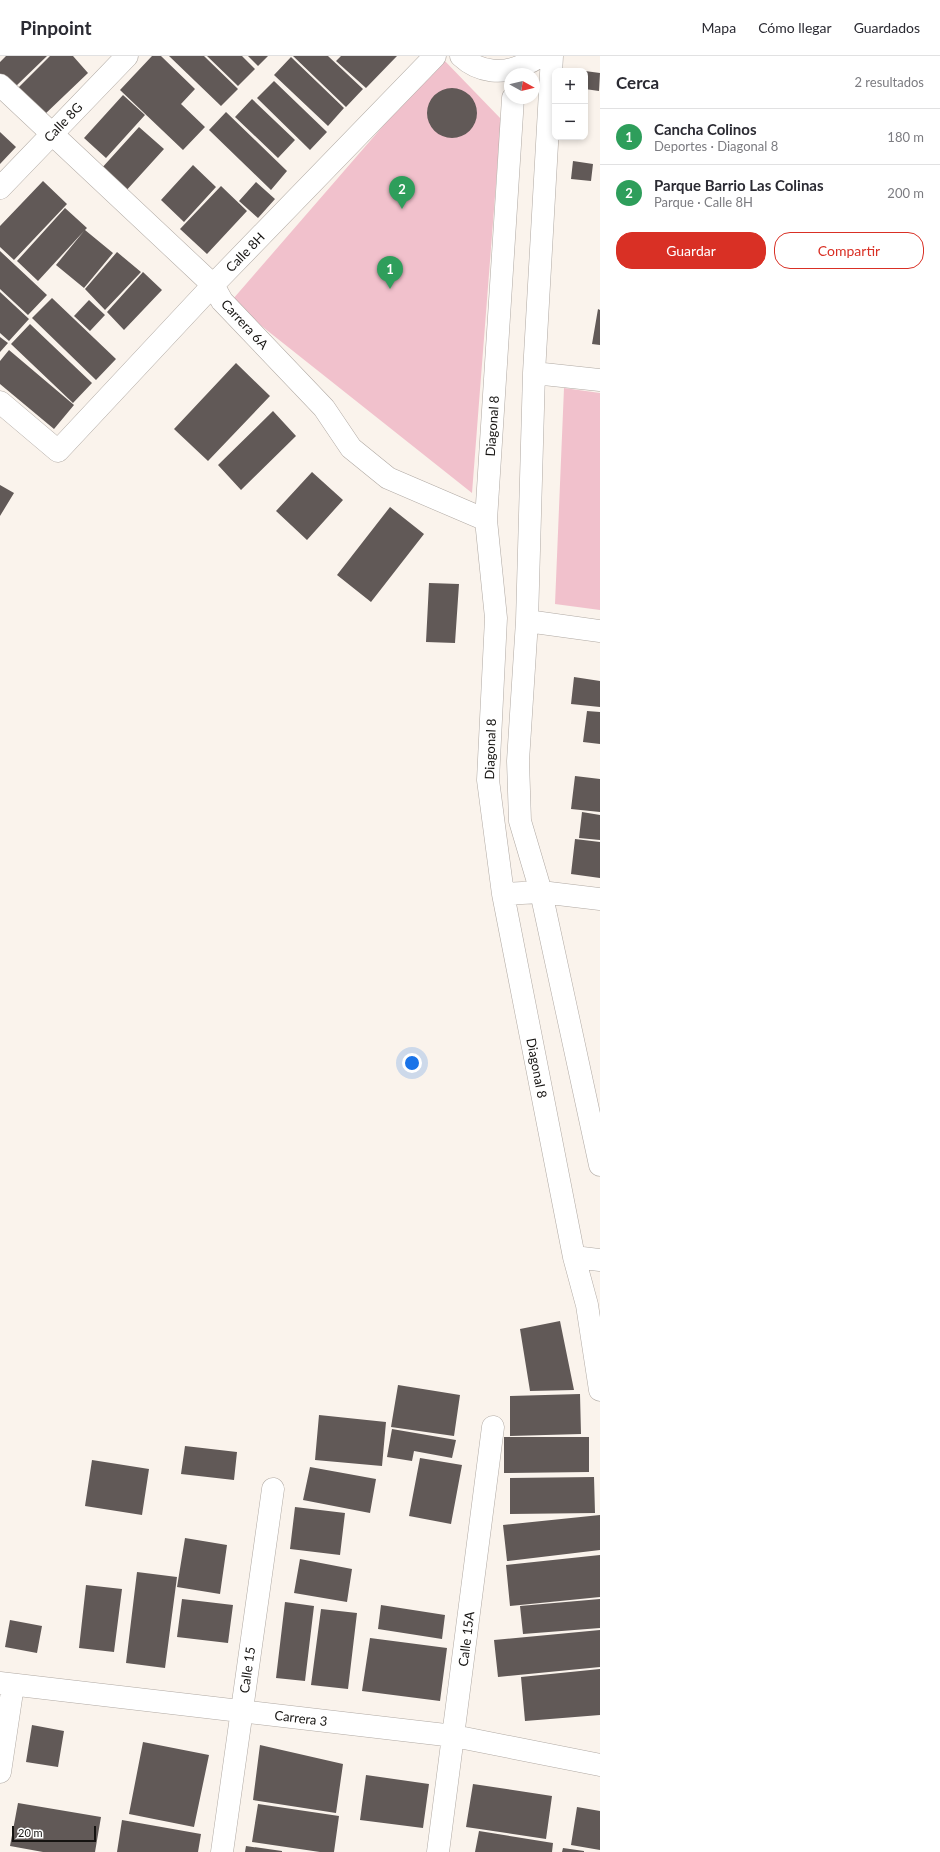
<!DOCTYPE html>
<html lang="es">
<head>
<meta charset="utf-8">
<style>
	:root { --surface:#fff; --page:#f2f2f3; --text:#2b2b33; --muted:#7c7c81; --line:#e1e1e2; --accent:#d93025 }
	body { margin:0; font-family:Lato,sans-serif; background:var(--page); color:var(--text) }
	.controls { position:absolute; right:12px; top:12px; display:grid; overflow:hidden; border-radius:8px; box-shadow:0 2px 6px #0003 }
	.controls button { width:36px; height:36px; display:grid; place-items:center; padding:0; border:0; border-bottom:1px solid var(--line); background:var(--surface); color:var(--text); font:20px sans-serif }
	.compass { position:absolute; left:504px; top:12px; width:36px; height:36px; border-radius:50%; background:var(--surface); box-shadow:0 2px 6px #0003; rotate:98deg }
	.scale { position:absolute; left:12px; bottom:10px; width:84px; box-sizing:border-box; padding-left:4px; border:2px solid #151311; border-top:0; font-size:11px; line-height:14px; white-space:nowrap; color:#151311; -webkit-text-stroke:3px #fff; paint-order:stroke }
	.you { position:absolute; left:412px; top:1007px; width:14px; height:14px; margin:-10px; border:3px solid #fff; border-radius:50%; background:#1a73e8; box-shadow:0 0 0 6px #1a73e833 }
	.badge { display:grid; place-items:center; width:26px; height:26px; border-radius:50%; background:var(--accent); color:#fff; font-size:13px; font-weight:700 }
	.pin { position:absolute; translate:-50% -33px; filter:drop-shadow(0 1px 2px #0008) }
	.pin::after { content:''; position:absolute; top:21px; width:14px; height:12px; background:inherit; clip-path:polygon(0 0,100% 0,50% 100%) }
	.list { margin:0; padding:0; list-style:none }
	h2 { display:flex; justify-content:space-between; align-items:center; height:52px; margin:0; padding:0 16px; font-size:17px }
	h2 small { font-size:13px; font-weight:400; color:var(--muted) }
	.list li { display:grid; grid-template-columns:26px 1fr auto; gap:12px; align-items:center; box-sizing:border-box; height:56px; padding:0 16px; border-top:1px solid var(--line) }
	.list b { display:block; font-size:15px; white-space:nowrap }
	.list p { margin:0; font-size:13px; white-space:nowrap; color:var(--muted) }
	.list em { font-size:13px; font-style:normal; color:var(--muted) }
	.actions { display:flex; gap:8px; padding:12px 16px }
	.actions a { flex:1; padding:9px 0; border:1px solid var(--accent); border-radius:16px; text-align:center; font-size:14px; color:var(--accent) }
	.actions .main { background:var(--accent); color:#fff }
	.map { position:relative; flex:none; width:600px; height:1796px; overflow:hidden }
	header { display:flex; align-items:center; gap:24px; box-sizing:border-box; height:56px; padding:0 20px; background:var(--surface); border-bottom:1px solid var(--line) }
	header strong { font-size:19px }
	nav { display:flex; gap:22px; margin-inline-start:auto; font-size:14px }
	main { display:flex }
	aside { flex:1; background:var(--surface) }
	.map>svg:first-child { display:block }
	.green { fill:#f1c1cc }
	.building { fill:#615957 }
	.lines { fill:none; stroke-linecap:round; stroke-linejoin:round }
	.minor-casing { stroke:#b0a9a3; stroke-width:23 }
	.minor { stroke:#fff; stroke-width:22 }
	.labels { text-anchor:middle; stroke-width:4; stroke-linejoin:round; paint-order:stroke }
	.street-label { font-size:13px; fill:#151311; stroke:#fff }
</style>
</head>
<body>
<header>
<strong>Pinpoint</strong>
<nav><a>Mapa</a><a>Cómo llegar</a><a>Guardados</a></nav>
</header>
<main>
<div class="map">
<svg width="600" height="1796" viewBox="0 0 600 1796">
	<rect width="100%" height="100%" fill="#faf3ec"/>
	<path class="green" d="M442,2l59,61 -29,374 -223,-177 -16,-17z
		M564,332l36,5v217l-45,-6z"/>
	<path class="building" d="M6,0h41l-33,32 -14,-14v-12z
		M50,0h23l15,17 -45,43 -28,-25z
		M152,0h9l34,33 -14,15 24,23 -22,23 -63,-60z
		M169,0h35l34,33 -17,17z
		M207,0h35l13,13 -17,17z
		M248,0h20l-10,10z
		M293,0h35l35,33 -17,18z
		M341,0h56l-31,32 -30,-27z
		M291,1l53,51 -16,18 -54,-51z
		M585,15l15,2 -1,18 -14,-2z
		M274,25l53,51 -17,18 -53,-52z
		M427 57a25 25 0 1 1 50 0a25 25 0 1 1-50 0Z
		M123,39l22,20 -39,43 -22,-20z
		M252,43l43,41 -17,18 -43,-41z
		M226,56l61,59 -16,19 -62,-60z
		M139,71l25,22 -40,44 -24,-23z
		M0,76l16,15 -16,17z
		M573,105l20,3 -2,17 -20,-2z
		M193,109l23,22 -32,35 -23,-22z
		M43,125l24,23 -53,56 -14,-13v-21z
		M256,126l19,17 -17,19 -19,-17z
		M221,130l26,25 -40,43 -27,-25z
		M65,152l22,20 -2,2 28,23 -29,35 -28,-23 28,-34 -46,50 -21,-20z
		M0,195l47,44 -19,20 -28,-26z
		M117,196l24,20 -36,38 -20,-21z
		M143,216l19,18 -38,40 -17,-18z
		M0,236l29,27 -20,22 -9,-8z
		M52,242l64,61 -20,21 -64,-62z
		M89,244l16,15 -15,16 -16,-15z
		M598,253l2,1v35l-8,-1z
		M30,268l62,59 -19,20 -62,-59z
		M0,281l8,6 -8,9z
		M9,294l65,55 -20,24 -54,-45v-23z
		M236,307l34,33 -62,65 -34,-32z
		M273,355l23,25 -55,54 -23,-25z
		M312,416l31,28 -36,40 -31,-29z
		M0,429l14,8 -14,23z
		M390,451l34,27 -53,68 -34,-27z
		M429,527l30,1 -4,59 -29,-1z
		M574,621l26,4v26l-29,-3z
		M587,655l13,1v32l-17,-2z
		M575,720l25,3v33l-29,-3z
		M582,756l18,3v25l-21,-2z
		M575,783l25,3v36l-29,-4z
		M560,1265l14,69 -44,1 -10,-62z
		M398,1329l62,10 -6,41 -63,-9z
		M580,1338l1,40 -71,2v-40z
		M319,1359l67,7 -4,44 -67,-6z
		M392,1373l64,11 -4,18 -38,-7 -2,10 -25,-4z
		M504,1381h85v35l-85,1z
		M185,1390l52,6 -3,28 -53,-6z
		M420,1402l42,7 -11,59 -42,-8z
		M92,1404l57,9 -7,46 -57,-9z
		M310,1411l66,12 -6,34 -67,-13z
		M594,1421l1,36 -85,1v-36z
		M295,1451l50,6 -5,42 -50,-6z
		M600,1459v35l-93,11 -4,-36z
		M185,1482l42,7 -7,49 -43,-7z
		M600,1499v42l-90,9 -4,-41z
		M300,1503l52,10 -5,33 -53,-9z
		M137,1516l40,5 -12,91 -39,-5z
		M86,1529l36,4 -8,63 -35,-4z
		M182,1543l51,6 -5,38 -51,-6z
		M600,1543v29l-77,6 -3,-28z
		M285,1546l29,4 -9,75 -29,-3z
		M381,1549l64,10 -3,24 -64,-10z
		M321,1553l36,4 -9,76 -37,-4z
		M10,1564l32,6 -5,27 -32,-6z
		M600,1574v37l-102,10 -4,-37z
		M370,1582l77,10 -7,53 -78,-10z
		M600,1613v46l-75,6 -4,-44z
		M32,1669l32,6 -6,36 -32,-5z
		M143,1686l66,13 -15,72 -65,-13z
		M260,1689l83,19 -7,49 -83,-13z
		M366,1719l63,9 -6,44 -63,-8z
		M473,1728l79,12 -6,43 -80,-12z
		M18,1747l83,14 -6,35h-52l-33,-6z
		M258,1748l81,12 -5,36h-14l-68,-10z
		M577,1751l23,4v39l-29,-5z
		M122,1764l79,14 -3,18h-81z
		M479,1775l74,12 -1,9h-77z
		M246,1790l36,5v1h-37z
		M563,1792l21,3v1h-22z"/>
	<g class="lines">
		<defs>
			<path id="minor" d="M461,0c18,17 43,19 64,8 5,-2 11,-4 14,-8
				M552,0l-18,317 -7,248 -9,140 2,60 21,71 59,273
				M0,29l213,200 9,16 102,107 27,40 37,30 98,42
				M513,42l-27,422 10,98 -8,162 15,114 71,363 13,48 13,85
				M0,132l127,-132
				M534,317l66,7
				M0,346l58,49 155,-166 222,-229
				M527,565l73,10
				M503,838l38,-2 59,7
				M574,1201l26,3
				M0,1627l454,53 146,29
				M0,1716l13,-87
				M222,1796l51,-363
				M438,1796l55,-425"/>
		</defs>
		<use href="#minor" class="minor-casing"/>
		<use href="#minor" class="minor"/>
	</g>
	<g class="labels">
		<g class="street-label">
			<text transform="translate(63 66) rotate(-46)" y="5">Calle 8G</text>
			<text transform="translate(245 196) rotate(-46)" y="5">Calle 8H</text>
			<text transform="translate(245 268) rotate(47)" y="5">Carrera 6A</text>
			<text transform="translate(492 370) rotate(-86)" y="5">Diagonal 8</text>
			<text transform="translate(490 693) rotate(-88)" y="5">Diagonal 8</text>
			<text transform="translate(537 1012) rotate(79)" y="5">Diagonal 8</text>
			<text transform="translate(466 1583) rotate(-83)" y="5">Calle 15A</text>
			<text transform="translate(247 1614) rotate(-82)" y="5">Calle 15</text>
			<text transform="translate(301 1662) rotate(7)" y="5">Carrera 3</text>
		</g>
	</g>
</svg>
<div class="controls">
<button>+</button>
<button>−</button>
</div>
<svg class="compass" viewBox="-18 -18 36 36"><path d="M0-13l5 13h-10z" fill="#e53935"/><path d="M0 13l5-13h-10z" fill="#7c7c81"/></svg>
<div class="scale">20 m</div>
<div class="you"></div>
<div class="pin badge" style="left:390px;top:233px;background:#2e9e5b">1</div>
<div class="pin badge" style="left:402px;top:153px;background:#2e9e5b">2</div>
</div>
<aside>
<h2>Cerca<small>2 resultados</small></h2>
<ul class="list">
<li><span class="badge" style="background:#2e9e5b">1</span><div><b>Cancha Colinos</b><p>Deportes · Diagonal 8</p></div><em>180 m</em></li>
<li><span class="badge" style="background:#2e9e5b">2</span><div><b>Parque Barrio Las Colinas</b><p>Parque · Calle 8H</p></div><em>200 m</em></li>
</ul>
<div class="actions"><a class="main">Guardar</a><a>Compartir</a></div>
</aside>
</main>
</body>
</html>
